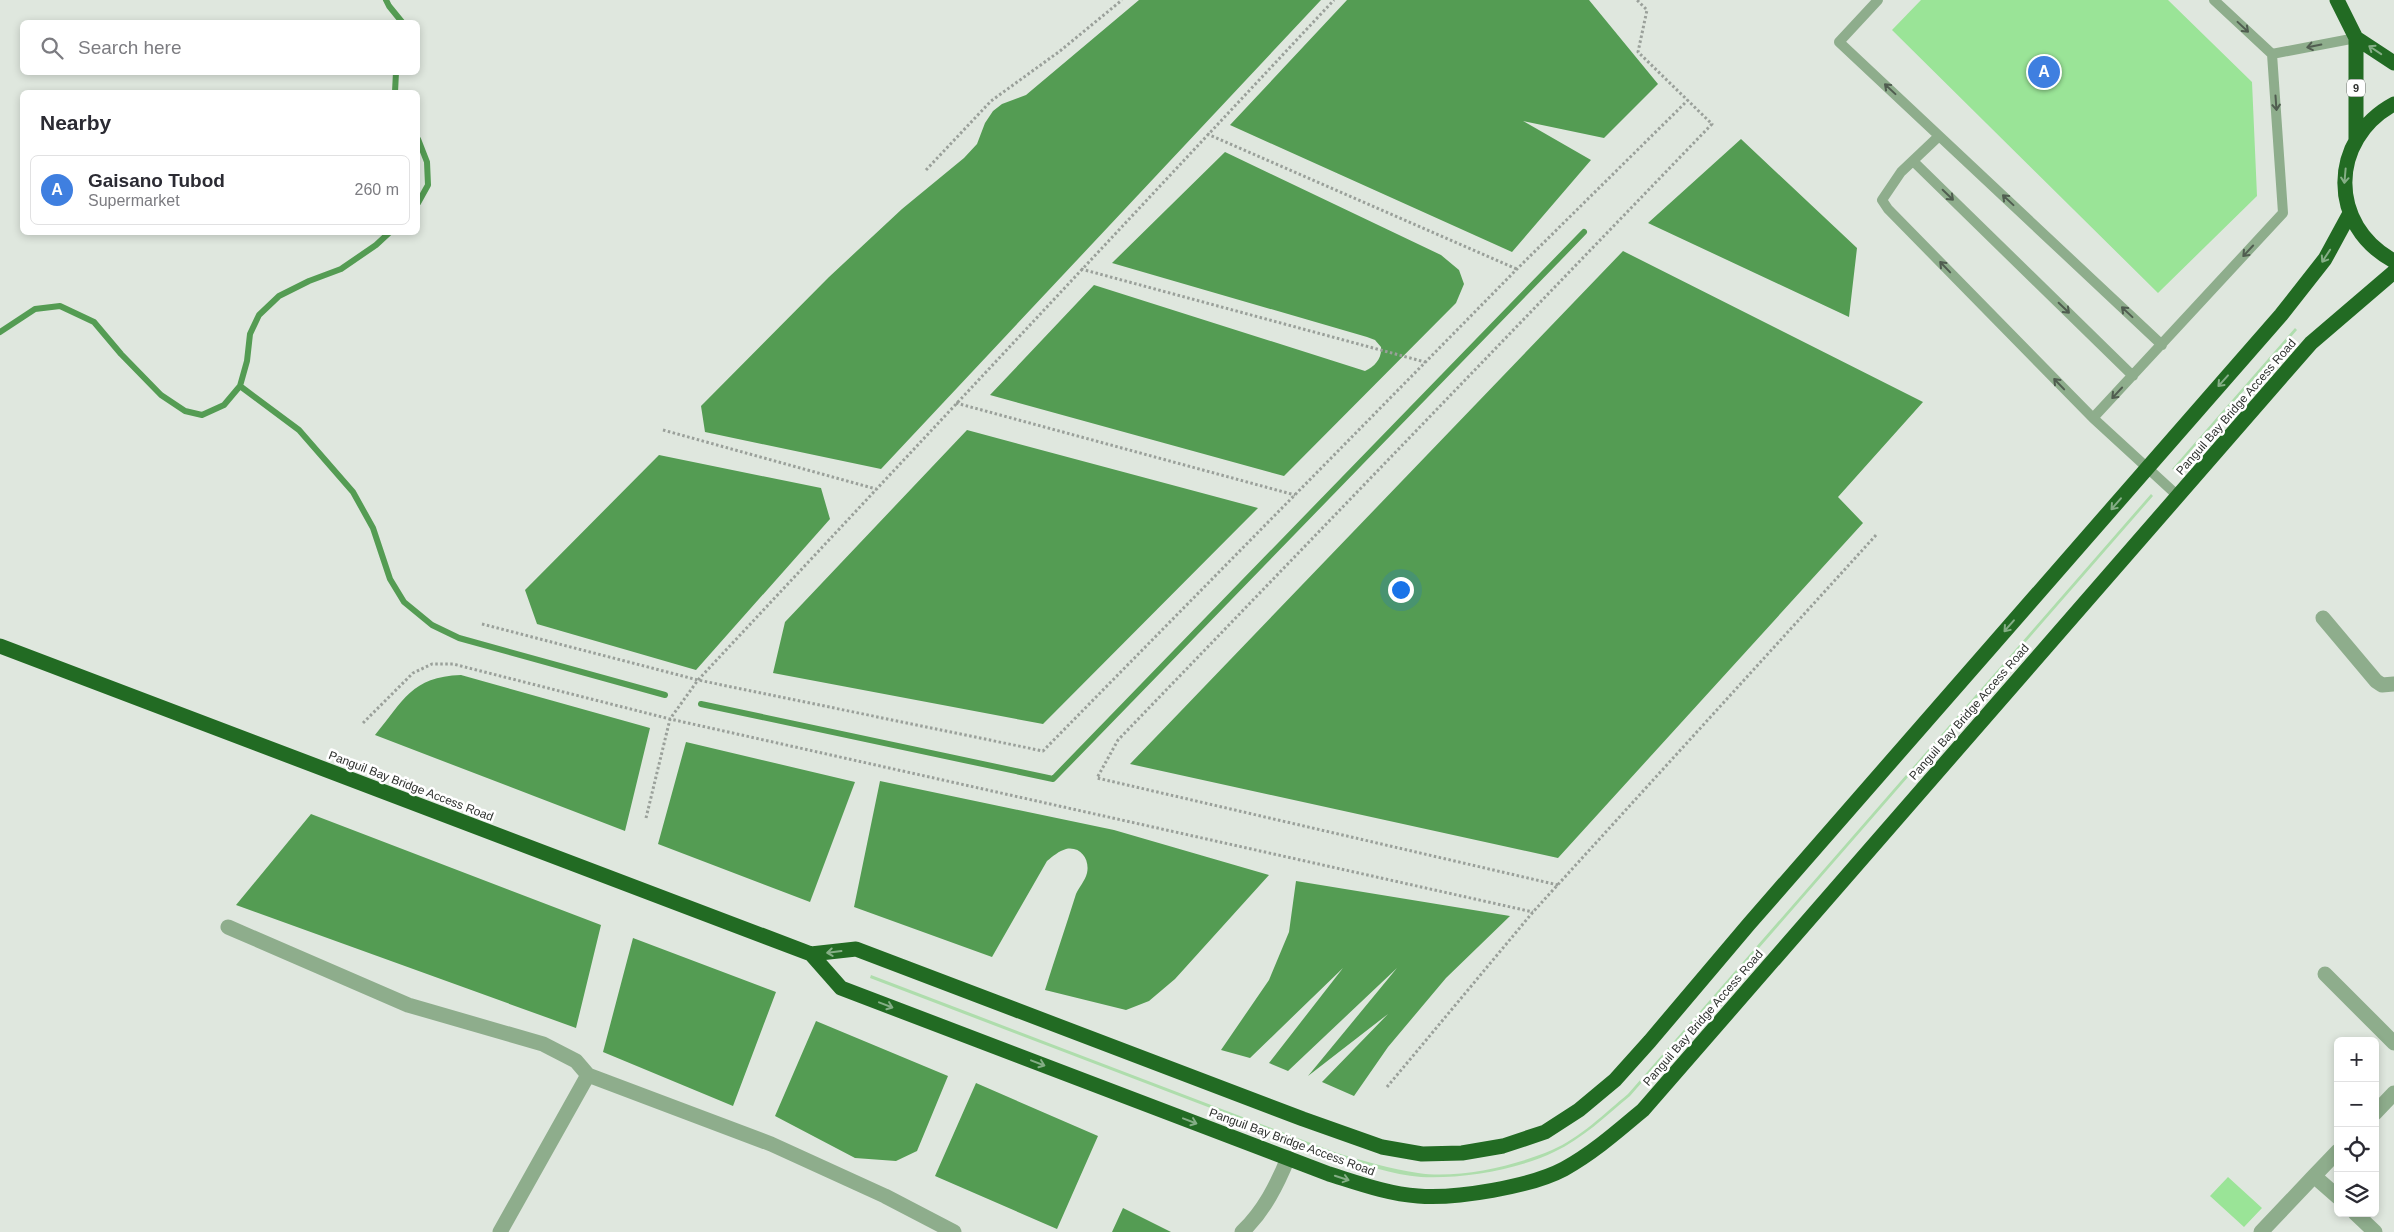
<!DOCTYPE html>
<html lang="en">
<head>
<meta charset="utf-8">
<style>
	:root { --surface:#fff; --page:#f7f7f7; --text:#2b2b33; --muted:#7c7c81; --line:#e1e1e2; --accent:#2563eb }
	body { margin:0; font-family:Helvetica,sans-serif; background:var(--page); color:var(--text) }
	.controls { position:absolute; right:15px; bottom:15px; display:grid; overflow:hidden; border-radius:8px; box-shadow:0 2px 8px #0003 }
	.controls button { width:45px; height:45px; display:grid; place-items:center; padding:0; border:0; border-bottom:1px solid var(--line); background:var(--surface); color:var(--text); font:25px sans-serif }
	.you { position:absolute; left:1400px; top:589px; width:18px; height:18px; margin:-12px; border:4px solid #fff; border-radius:50%; background:#1a73e8; box-shadow:0 0 0 8px #1a73e833 }
	.badge { display:grid; place-items:center; width:32px; height:32px; border-radius:50%; background:var(--accent); color:#fff; font-size:16px; font-weight:700 }
	.pin { position:absolute; translate:-50% -50%; border:2px solid #fff; box-shadow:0 1px 5px #0006 }
	.list { margin:0; padding:0; list-style:none }
	h2 { display:flex; justify-content:space-between; align-items:center; height:65px; margin:0; padding:0 20px; font-size:21px }
	h2 small { font-size:16px; font-weight:400; color:var(--muted) }
	.list li { display:grid; grid-template-columns:32px 1fr auto; gap:15px; align-items:center; box-sizing:border-box; height:70px; margin:0 10px 10px; padding:0 10px; border:1px solid var(--line); border-radius:8px }
	.list b { display:block; font-size:19px; white-space:nowrap }
	.list p { margin:0; font-size:16px; white-space:nowrap; color:var(--muted) }
	.list em { font-size:16px; font-style:normal; color:var(--muted) }
	.icon { flex:none; width:28px; height:28px; fill:none; stroke:currentColor; stroke-width:2; stroke-linecap:round; stroke-linejoin:round }
	.map { position:relative; flex:none; width:2394px; height:1232px; overflow:hidden }
	.search { position:absolute; background:var(--surface); box-shadow:0 2px 8px #0003; left:20px; top:20px; width:400px; height:55px; display:flex; align-items:center; gap:12px; box-sizing:border-box; padding:0 18px; border-radius:8px; color:var(--muted); font-size:19px }
	.panel { position:absolute; background:var(--surface); box-shadow:0 2px 8px #0003; left:20px; top:90px; width:400px; height:145px; border-radius:8px }
	.map>svg:first-child { display:block }
	.green { fill:#aeddac }
	.water { fill:#549c53 }
	.lines { fill:none; stroke-linecap:round; stroke-linejoin:round }
	.stream { stroke:#549c53; stroke-width:6 }
	.building { fill:#9ae497 }
	.path { stroke:#9aa09a; stroke-width:3; stroke-dasharray:2.5 2.5; stroke-linecap:butt }
	.lane { stroke:#8ead8c; stroke-width:10 }
	.street { stroke:#8ead8c; stroke-width:15 }
	.highway { stroke:#226b23; stroke-width:15 }
	.oneway { stroke:#505d50 }
	.oneway2 { stroke:#85ae86 }
	.labels { text-anchor:middle; stroke-width:5; stroke-linejoin:round; paint-order:stroke }
	.shield { fill:#fff; stroke:#6d706d; stroke-width:1 }
	.shield-label { font-size:11px; font-weight:bold; fill:#2f322f }
	.street-label { font-size:12px; fill:#2f322f; stroke:#fff }
</style>
</head>
<body>
<div class="map">
<svg width="2394" height="1232" viewBox="0 0 2394 1232">
	<rect width="100%" height="100%" fill="#dfe7de"/>
	<path class="green" d="M2295,328l2,2 -123,140 -2,-1z
		M2151,494l2,2 -523,600c-24,20 -48,43 -76,56 -37,18 -93,27 -133,25 -29,-2 -58,-13 -85,-21l-466,-178 1,-3 466,178c27,8 53,16 81,20 40,6 97,-7 134,-23 28,-12 53,-37 76,-56z"/>
	<path class="water" d="M1139,0h182l-440,469 -176,-37 -4,-26 128,-129 73,-68 62,-51 13,-14 8,-21 8,-12 9,-7 24,-9z
		M1347,0h242l69,84 -54,54 -81,-17 68,39 -79,92 -282,-127z
		M1741,139l116,109 -8,69 -201,-94z
		M1225,152l216,103 18,15 5,14 -8,19 -172,173 -294,-81 104,-110 271,86c10,-5 17,-12 16,-24l-6,-7 -8,-3 -255,-74z
		M1623,251l300,151 -85,95 25,26 -305,335 -428,-94z
		M967,430l291,78 -215,216 -270,-51 12,-51z
		M659,455l162,33 9,31 -134,151 -159,-46 -12,-34z
		M461,675l189,53 -25,103 -250,-96c29,-35 36,-58 86,-60z
		M686,742l169,40 -45,120 -152,-58z
		M880,781l234,49 155,45 -94,104 -26,22 -23,9 -81,-20c10,-32 21,-64 31,-96 3,-7 9,-13 11,-21 3,-13 -6,-27 -21,-24 -7,2 -13,7 -19,12l-55,96 -138,-50z
		M311,814l290,111 -25,103 -340,-123z
		M1296,881l214,35 -64,62 -58,69 -34,49 -32,-14 66,-68 -80,62 89,-108 -109,103 -19,-8 74,-95 -93,90 -29,-8 48,-70 20,-48z
		M633,938l143,54 -43,114 -130,-54z
		M816,1021l132,55 -31,75 -21,10 -41,-3 -80,-42z
		M976,1083l122,53 -41,93 -122,-53z
		M1123,1208l48,24h-59z"/>
	<g class="lines">
		<path class="stream" d="M386,0l3,6 13,16
			M395,92l1,-20
			M418,139l9,23 1,23 -10,18
			M0,332l35,-23 25,-3 34,16 27,32 40,41 24,16 17,4 22,-10 16,-19 7,-25 3,-27 9,-19 20,-19 30,-15 32,-12 35,-24 14,-13
			M240,386l59,44 54,62 20,36 17,51 14,23 28,23 27,13 206,57
			M701,704l352,75 531,-547"/>
	</g>
	<path class="building" d="M1921,0h247l84,82 5,114 -99,97 -266,-263z
		M2228,1177l34,31 -18,19 -34,-31z"/>
	<g class="lines">
		<path class="path" d="M1207,134l310,135
			M926,170l65,-69 69,-50 62,-51
			M1081,269l344,93
			M956,403l339,92
			M663,430l213,59
			M482,624l216,56 345,71 474,-482 171,-169
			M363,723l50,-50 19,-9h21l217,55 863,193
			M646,818l24,-99 28,-39 636,-680
			M1558,885l-461,-107 21,-38 594,-616 -74,-72 9,-42 -10,-10
			M1387,1087l146,-175 344,-378"/>
		<path class="lane" d="M1878,0l-39,42 323,303
			M2272,54l84,-16
			M1939,136l-38,36 -19,28 6,9 205,209 85,78
			M1913,161l220,215
			M2093,418l190,-205 -11,-159 -58,-54"/>
		<path class="street" d="M2323,618l53,63 6,4 12,-1
			M228,927l180,78 135,39 33,17 12,14 183,69 114,52 69,36
			M2325,974l69,69
			M2375,1113l19,-20
			M2314,1176l24,-25
			M2355,1213l20,19
			M500,1232l88,-157
			M1242,1232c22,-21 35,-47 46,-74
			M2261,1232l53,-56 24,21"/>
		<path class="highway" d="M2337,0l19,38v101
			M2356,38l38,25
			M2394,104c-65,35 -66,122 0,157
			M0,646l811,308 30,34 488,186c29,9 59,20 89,22 38,3 112,-9 146,-27 29,-16 54,-38 79,-59l668,-767 83,-71
			M811,954l45,-5 447,170 79,28 40,7 40,-1 41,-7 42,-14 34,-22 36,-30 35,-39 99,-117 532,-609 44,-56 25,-46"/>
	</g>
	<defs><path id="oneway-shaft" d="M-6 0H5M1.5-3L5.5 0L1.5 3" fill="none" stroke-width="1.6" stroke-linecap="round" stroke-linejoin="round" transform="scale(1.25)"/></defs>
	<g class="oneway">
		<use href="#oneway-shaft" transform="translate(2243 27) rotate(43)"/>
		<use href="#oneway-shaft" transform="translate(2314 46) rotate(169)"/>
		<use href="#oneway-shaft" transform="translate(1890 89) rotate(-137)"/>
		<use href="#oneway-shaft" transform="translate(2276 103) rotate(86)"/>
		<use href="#oneway-shaft" transform="translate(1948 195) rotate(44)"/>
		<use href="#oneway-shaft" transform="translate(2008 200) rotate(-137)"/>
		<use href="#oneway-shaft" transform="translate(2248 251) rotate(133)"/>
		<use href="#oneway-shaft" transform="translate(1945 267) rotate(-134)"/>
		<use href="#oneway-shaft" transform="translate(2064 308) rotate(44)"/>
		<use href="#oneway-shaft" transform="translate(2127 312) rotate(-137)"/>
		<use href="#oneway-shaft" transform="translate(2059 384) rotate(-134)"/>
		<use href="#oneway-shaft" transform="translate(2117 393) rotate(133)"/>
	</g>
	<g class="oneway2">
		<use href="#oneway-shaft" transform="translate(2375 50) rotate(-146)"/>
		<use href="#oneway-shaft" transform="translate(2345 176) rotate(95)"/>
		<use href="#oneway-shaft" transform="translate(2326 256) rotate(123)"/>
		<use href="#oneway-shaft" transform="translate(2223 381) rotate(132)"/>
		<use href="#oneway-shaft" transform="translate(2116 504) rotate(131)"/>
		<use href="#oneway-shaft" transform="translate(2009 626) rotate(131)"/>
		<use href="#oneway-shaft" transform="translate(834 952) rotate(173)"/>
		<use href="#oneway-shaft" transform="translate(886 1005) rotate(21)"/>
		<use href="#oneway-shaft" transform="translate(1038 1063) rotate(21)"/>
		<use href="#oneway-shaft" transform="translate(1190 1121) rotate(21)"/>
		<use href="#oneway-shaft" transform="translate(1342 1178) rotate(18)"/>
	</g>
	<g class="labels">
		<rect class="shield" x="2347" y="79.5" width="18" height="17" rx="4"/>
		<g class="shield-label">
			<text x="2356" y="92">9</text>
		</g>
		<g class="street-label">
			<text transform="translate(2236 407) rotate(-49)" y="4">Panguil Bay Bridge Access Road</text>
			<text transform="translate(1969 712) rotate(-49)" y="4">Panguil Bay Bridge Access Road</text>
			<text transform="translate(411 786) rotate(21)" y="4">Panguil Bay Bridge Access Road</text>
			<text transform="translate(1703 1018) rotate(-49)" y="4">Panguil Bay Bridge Access Road</text>
			<text transform="translate(1292 1142) rotate(20)" y="4">Panguil Bay Bridge Access Road</text>
		</g>
	</g>
</svg>
<div class="controls">
<button>+</button>
<button>−</button>
<button><svg class="icon" aria-label="locate" viewBox="0 0 24 24"><circle cx="12" cy="12" r="6"/><path d="M12 2v4M12 18v4M2 12h4M18 12h4"/></svg></button>
<button><svg class="icon" aria-label="layers" viewBox="0 0 24 24"><path d="M12 4l9 5-9 5-9-5zM3 14l9 5 9-5"/></svg></button>
</div>
<div class="you"></div>
<div class="pin badge" style="left:2044px;top:72px;background:#3f7fe0">A</div>
<div class="search"><svg class="icon" aria-label="search" viewBox="0 0 24 24"><circle cx="10" cy="10" r="6"/><path d="M15 15l6 6"/></svg>Search here</div>
<section class="panel">
<h2>Nearby<small></small></h2>
<ul class="list">
<li><span class="badge" style="background:#3f7fe0">A</span><div><b>Gaisano Tubod</b><p>Supermarket</p></div><em>260 m</em></li>
</ul>
</section>
</div>
</body>
</html>
